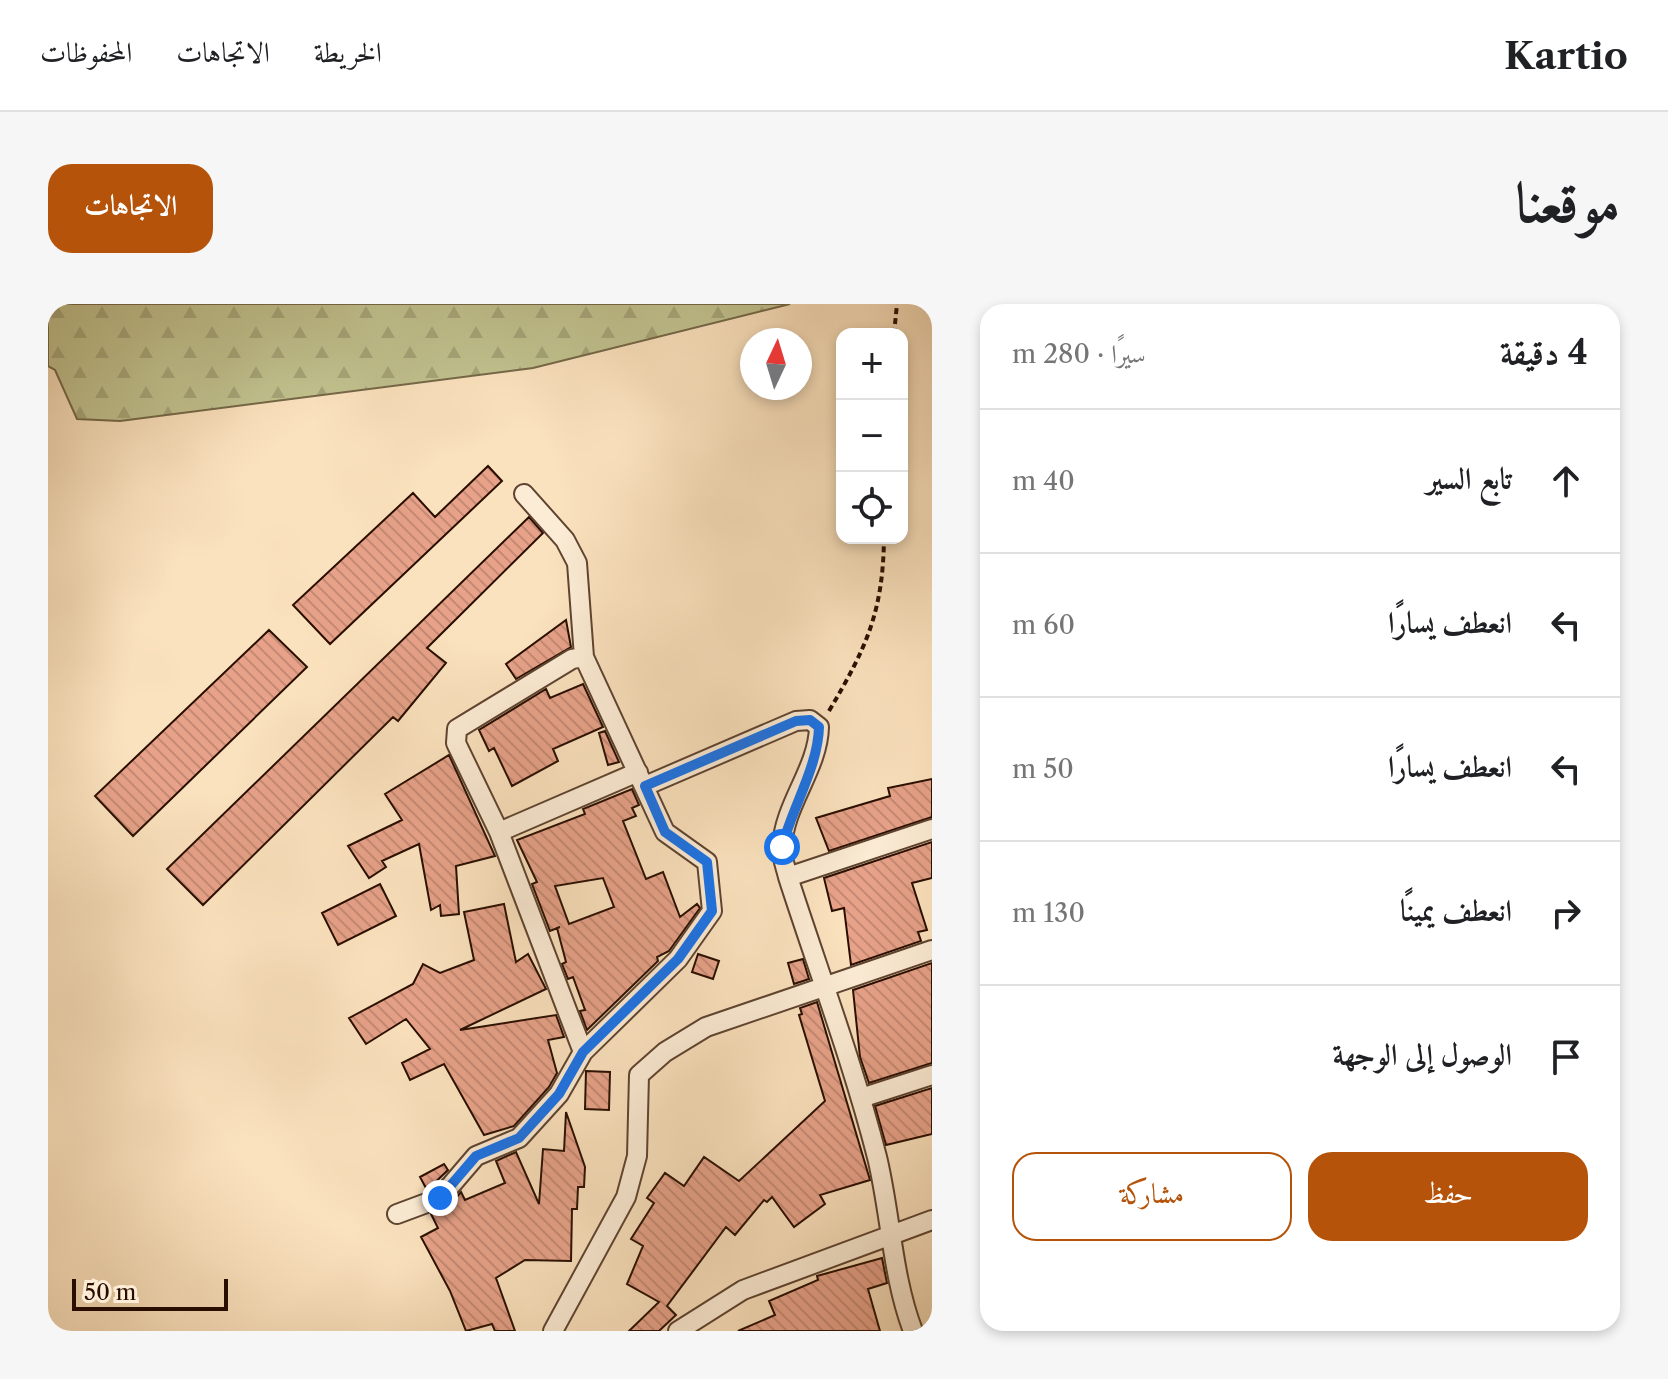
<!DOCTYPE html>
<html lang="ar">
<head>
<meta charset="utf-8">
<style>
	:root { --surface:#fff; --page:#f6f6f6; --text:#202124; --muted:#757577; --line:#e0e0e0; --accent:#b45309 }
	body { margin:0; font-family:"Libre Caslon Text",Amiri,serif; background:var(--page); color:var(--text); direction:rtl }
	.controls { position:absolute; right:24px; top:24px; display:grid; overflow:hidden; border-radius:16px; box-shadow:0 4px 12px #0003 }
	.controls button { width:72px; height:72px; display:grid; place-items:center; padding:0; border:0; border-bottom:2px solid var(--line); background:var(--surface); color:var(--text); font:40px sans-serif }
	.compass { position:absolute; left:692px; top:24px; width:72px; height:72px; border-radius:50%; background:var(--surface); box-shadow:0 4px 12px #0003; rotate:4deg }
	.scale { position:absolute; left:24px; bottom:20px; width:156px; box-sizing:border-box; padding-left:8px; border:4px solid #290e00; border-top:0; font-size:22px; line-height:28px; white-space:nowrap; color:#290e00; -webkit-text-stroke:6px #fcecd5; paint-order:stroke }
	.stop { position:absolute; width:24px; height:24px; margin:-18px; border:6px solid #1a73e8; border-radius:50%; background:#fff }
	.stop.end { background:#1a73e8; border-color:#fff; box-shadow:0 2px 8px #0008 }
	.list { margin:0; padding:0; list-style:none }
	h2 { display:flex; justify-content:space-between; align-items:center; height:104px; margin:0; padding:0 32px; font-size:34px }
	h2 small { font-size:26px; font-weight:400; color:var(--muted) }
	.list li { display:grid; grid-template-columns:52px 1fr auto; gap:24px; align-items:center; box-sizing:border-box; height:144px; padding:0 32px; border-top:2px solid var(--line) }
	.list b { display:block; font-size:30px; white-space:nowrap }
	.list em { font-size:26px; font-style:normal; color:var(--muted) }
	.actions { display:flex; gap:16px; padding:24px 32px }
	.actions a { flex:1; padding:18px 0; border:2px solid var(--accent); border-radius:24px; text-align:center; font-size:28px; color:var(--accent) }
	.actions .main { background:var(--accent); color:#fff }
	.icon { flex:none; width:44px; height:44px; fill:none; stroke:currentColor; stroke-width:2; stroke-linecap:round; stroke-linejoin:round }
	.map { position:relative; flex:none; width:884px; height:1027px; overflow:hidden; direction:ltr; border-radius:24px }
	header { display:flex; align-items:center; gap:48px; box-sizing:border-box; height:112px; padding:0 40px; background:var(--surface); border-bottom:2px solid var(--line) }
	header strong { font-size:38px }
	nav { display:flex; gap:44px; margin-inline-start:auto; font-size:28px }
	.intro { display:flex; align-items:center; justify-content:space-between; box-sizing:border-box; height:192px; padding:0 48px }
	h1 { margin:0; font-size:56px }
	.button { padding:20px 36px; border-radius:24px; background:var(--accent); color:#fff; font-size:28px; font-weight:700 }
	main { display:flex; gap:48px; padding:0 48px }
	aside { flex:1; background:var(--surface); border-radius:24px; box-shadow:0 4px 12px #0003 }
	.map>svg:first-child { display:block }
	.forest { fill:url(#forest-firs); stroke:#756848; stroke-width:2 }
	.building { fill:url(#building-back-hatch); stroke:#290e00; stroke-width:2; fill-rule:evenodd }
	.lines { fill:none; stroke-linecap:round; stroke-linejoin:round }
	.minor-casing { stroke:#5e4330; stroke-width:22 }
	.path { stroke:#290e00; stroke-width:4; stroke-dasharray:6 4; stroke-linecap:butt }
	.minor { stroke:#fcecd5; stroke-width:18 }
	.route { stroke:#1a73e8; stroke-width:10 }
</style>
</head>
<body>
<header>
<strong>Kartio</strong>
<nav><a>الخريطة</a><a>الاتجاهات</a><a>المحفوظات</a></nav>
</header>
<div class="intro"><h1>موقعنا</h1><a class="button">الاتجاهات</a></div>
<main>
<aside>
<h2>4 دقيقة<small>سيرًا · 280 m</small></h2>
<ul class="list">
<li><svg class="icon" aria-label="ahead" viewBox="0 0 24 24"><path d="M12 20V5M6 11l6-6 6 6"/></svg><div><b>تابع السير</b></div><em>40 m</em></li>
<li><svg class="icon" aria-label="left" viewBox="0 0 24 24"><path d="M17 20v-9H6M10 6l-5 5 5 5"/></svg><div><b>انعطف يسارًا</b></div><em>60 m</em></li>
<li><svg class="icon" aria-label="left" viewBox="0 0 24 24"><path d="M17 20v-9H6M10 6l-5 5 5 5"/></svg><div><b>انعطف يسارًا</b></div><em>50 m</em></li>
<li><svg class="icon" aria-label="right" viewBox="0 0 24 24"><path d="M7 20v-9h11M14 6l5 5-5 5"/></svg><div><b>انعطف يمينًا</b></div><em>130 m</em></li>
<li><svg class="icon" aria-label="arrive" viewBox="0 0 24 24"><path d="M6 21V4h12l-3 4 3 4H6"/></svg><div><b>الوصول إلى الوجهة</b></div></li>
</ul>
<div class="actions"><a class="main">حفظ</a><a>مشاركة</a></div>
</aside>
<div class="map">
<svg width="884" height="1027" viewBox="0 0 884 1027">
	<defs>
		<pattern id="forest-firs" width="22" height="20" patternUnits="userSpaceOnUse" patternTransform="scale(2)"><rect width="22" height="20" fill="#c1c390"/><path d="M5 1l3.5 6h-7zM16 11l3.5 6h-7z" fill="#a6a67a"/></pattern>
		<pattern id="building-back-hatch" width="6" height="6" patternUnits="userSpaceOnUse" patternTransform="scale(2)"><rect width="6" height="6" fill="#e7a289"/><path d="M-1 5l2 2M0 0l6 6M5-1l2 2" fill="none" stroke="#c68a74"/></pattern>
	</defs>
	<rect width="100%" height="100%" fill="#fbe2be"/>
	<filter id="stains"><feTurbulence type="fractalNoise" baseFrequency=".0025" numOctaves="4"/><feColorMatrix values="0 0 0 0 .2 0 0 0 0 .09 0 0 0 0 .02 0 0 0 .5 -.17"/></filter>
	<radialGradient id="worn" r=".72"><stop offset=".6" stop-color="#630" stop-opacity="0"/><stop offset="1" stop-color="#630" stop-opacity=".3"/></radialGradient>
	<path class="forest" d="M0,0h742l-257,64 -413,53 -43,-2 -22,-49 -7,-4z"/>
	<path class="building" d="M440,162l14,15 -172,163 -37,-39 120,-112 22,24z
		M481,213l14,16 -116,115 19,15 -48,58 -5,-4 -190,188 -36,-36z
		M518,316l5,27 -55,32 -10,-15z
		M221,326l38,37 -174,169 -38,-40z
		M535,380l20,43 -50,22 5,12 -46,25 -18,-38 -5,3 -10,-21 67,-41 4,9z
		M557,427l14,31 -11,3 -9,-32z
		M401,451l46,101 -39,10 3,48 -18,2 -1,-11 -9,5 -12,-66 -37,17 4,6 -17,11 -21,-32 54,-26 -17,-26z
		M884,475v38l-103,34 -13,-33 74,-22 -2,-8z
		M584,485l7,16 -7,3 4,8 -13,5 23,58 17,-7 17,45 17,-13 3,4 -31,43 -12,6 1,4 -71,69 -7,-19 5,-1 -12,-33 -5,2 -6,-15 4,-2 -9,-34 3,-1 -10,4 -18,-47 5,-2 -20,-42 68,-26 -2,-5zM555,574l11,29 -45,17 -14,-38z
		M884,538v36l-20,5 15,47 -9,2 3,9 -70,24 -7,-57 -12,3 -8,-33z
		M332,580l16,32 -58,29 -16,-32z
		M456,600l12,58 12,-8 18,35 -86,41 96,-15 8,22 -16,3 9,33 -8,14 -35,39 -30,9 -40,-71 -34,16 -8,-17 28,-14 -24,-30 -40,25 -17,-26 64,-34 10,-20 17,9 34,-13 -10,-48z
		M650,650l21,7 -6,18 -21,-7z
		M755,655l6,20 -15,5 -6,-21z
		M884,659v100l-63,20 -9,-26 -7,-67z
		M769,698l53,178 -50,15 5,9 -31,23 -22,-30 -5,5 -3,-2 -29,35 -9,-8 -59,79 9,9 -17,16h-30l30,-29 -32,-18 16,-38 -12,-7 23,-36 -7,-5 18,-25 19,13 20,-29 35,24 86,-80 -26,-86 3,-1 -2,-6z
		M538,767l24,1 -1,38 -24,-1z
		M884,784v46l-46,11 -11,-39z
		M518,808l19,55 -1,20h-6l-1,22h-5l-1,52 -46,-1 -29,18 19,53h-20l-3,-7 -26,7 -16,-40 -29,-54 17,-9 -7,-14 18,-8 12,-14 4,8 40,-17 -9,-22 20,-9 23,52 4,-55 21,2z
		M396,860l4,6 -21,20 -7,-13z
		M834,954l5,25 -19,6 12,42h-142l37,-16 -6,-14 49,-21 -1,-4z"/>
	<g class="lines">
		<defs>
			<path id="minor" d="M597,482l151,-65 14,-1 9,7c-1,42 -35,77 -37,120 -1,9 4,21 6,30 30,93 65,186 89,280 14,58 15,119 36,174
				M451,528l139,-60
				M740,573l144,-48
				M535,748l-84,-220 -43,-89 1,-14 115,-70 12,-2
				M813,794l71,-23
				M349,910l43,-16 36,-42 43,-18 40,-44 24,-42 95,-93 34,-48 -5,-49 -42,-30 -81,-175 -7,-94 -12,-23 -41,-46
				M505,1027l73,-134 11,-41 2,-81 26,-23 41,-25 226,-77
				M630,1027l65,-41 189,-70"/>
		</defs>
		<use href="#minor" class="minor-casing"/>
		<path class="path" d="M846,30l3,-30
			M781,407c37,-63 54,-98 55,-173"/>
		<use href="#minor" class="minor"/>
	</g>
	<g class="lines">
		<path class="route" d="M392,894l36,-42 43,-18 40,-44 24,-42 95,-93 34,-48 -5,-49 -42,-30 -20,-46 151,-65 14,-1 9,7c-1,40 -27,81 -37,120"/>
	</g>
	<rect width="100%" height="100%" filter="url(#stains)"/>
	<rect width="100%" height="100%" fill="url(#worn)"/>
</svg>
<div class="controls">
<button>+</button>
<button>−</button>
<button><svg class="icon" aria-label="locate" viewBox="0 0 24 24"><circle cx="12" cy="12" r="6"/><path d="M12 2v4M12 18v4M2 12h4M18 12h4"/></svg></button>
</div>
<svg class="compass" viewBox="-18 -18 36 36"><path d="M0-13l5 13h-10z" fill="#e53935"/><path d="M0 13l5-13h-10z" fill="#757577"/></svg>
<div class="scale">50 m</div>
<div class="stop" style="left:734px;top:543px"></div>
<div class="stop end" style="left:392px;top:894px"></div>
</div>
</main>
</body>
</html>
